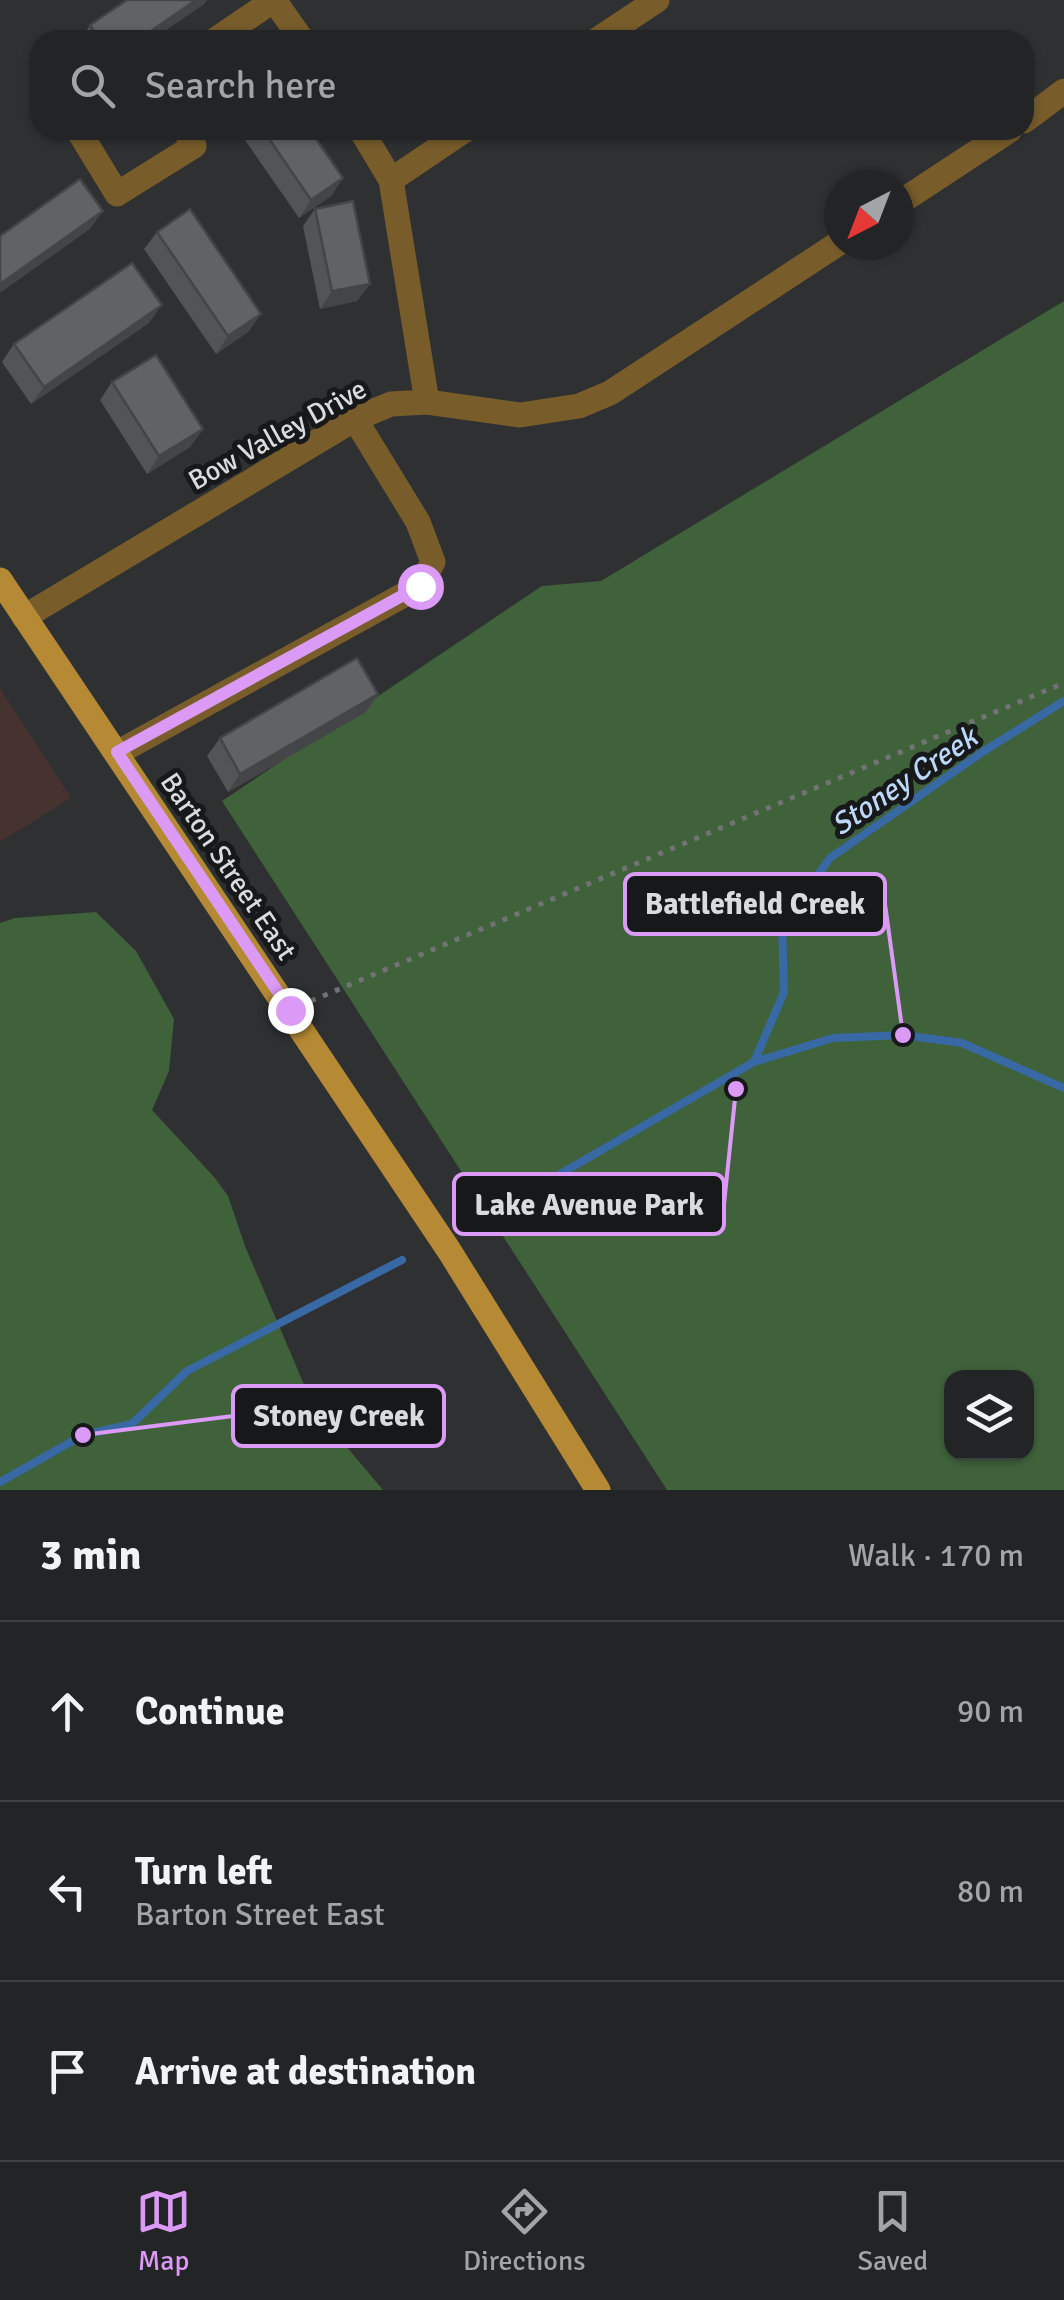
<!DOCTYPE html>
<html lang="en">
<head>
<meta charset="utf-8">
<style>
	:root { --surface:#222426; --page:#2a2c2e; --text:#f1f3f6; --muted:#a2a4a7; --line:#3f4143; --accent:#db9af6 }
	body { margin:0; font-family:Signika,sans-serif; background:var(--page); color:var(--text) }
	.controls { position:absolute; right:30px; bottom:30px; display:grid; overflow:hidden; border-radius:20px; box-shadow:0 2px 8px #0004 }
	.controls button { width:90px; height:90px; display:grid; place-items:center; padding:0; border:0; border-bottom:2px solid var(--line); background:var(--surface); color:var(--text); font:50px sans-serif }
	.compass { position:absolute; left:824px; top:170px; width:90px; height:90px; border-radius:50%; background:var(--surface); box-shadow:0 2px 8px #0004; rotate:222deg }
	.stop { position:absolute; width:30px; height:30px; margin:-22px; border:8px solid #db9af6; border-radius:50%; background:#fff }
	.stop.end { background:#db9af6; border-color:#fff; box-shadow:0 2px 10px #0008 }
	.list { margin:0; padding:0; list-style:none }
	h2 { display:flex; justify-content:space-between; align-items:center; height:130px; margin:0; padding:0 40px; font-size:42px }
	h2 small { font-size:32px; font-weight:400; color:var(--muted) }
	.list li { display:grid; grid-template-columns:65px 1fr auto; gap:30px; align-items:center; box-sizing:border-box; height:180px; padding:0 40px; border-top:2px solid var(--line) }
	.list b { display:block; font-size:38px; white-space:nowrap }
	.list p { margin:0; font-size:32px; white-space:nowrap; color:var(--muted) }
	.list em { font-size:32px; font-style:normal; color:var(--muted) }
	.icon { flex:none; width:55px; height:55px; fill:none; stroke:currentColor; stroke-width:2; stroke-linecap:round; stroke-linejoin:round }
	.map { position:relative; flex:none; width:1064px; height:1490px; overflow:hidden }
	.search { position:absolute; background:var(--surface); box-shadow:0 2px 8px #0004; left:30px; right:30px; top:30px; height:110px; display:flex; align-items:center; gap:25px; box-sizing:border-box; padding:0 35px; border-radius:30px; color:var(--muted); font-size:38px }
	.sheet { height:670px; background:var(--surface) }
	nav { display:flex; justify-content:space-around; align-items:center; box-sizing:border-box; height:140px; border-top:2px solid var(--line); background:var(--surface); font-size:28px; color:var(--muted) }
	nav a { display:grid; justify-items:center; gap:5px }
	nav .on { color:var(--accent) }
	.map>svg:first-child { display:block }
	.industrial { fill:#46322f }
	.green { fill:#3f623b; fill-rule:evenodd }
	.lines { fill:none; stroke-linecap:round; stroke-linejoin:round }
	.stream { stroke:#3869a4; stroke-width:8 }
	.path { stroke:#717375; stroke-width:5; stroke-dasharray:5 8; stroke-linecap:butt }
	.minor { stroke:#785d2b; stroke-width:25 }
	.major { stroke:#b68a34; stroke-width:25 }
	.wall { fill:#535456 }
	.shaded-wall { fill:#434546 }
	.building { fill:#606264; stroke:#434546; stroke-width:2.5 }
	.route { stroke:#db9af6; stroke-width:12 }
	.labels { text-anchor:middle; stroke-width:10; stroke-linejoin:round; paint-order:stroke }
	.street-label { font-size:28px; fill:#dadbdd; stroke:#171819 }
	.water-label { font-size:30px; font-style:italic; fill:#bcd7f9; stroke:#171819 }
	.leader { fill:none; stroke:#db9af6; stroke-width:4 }
	.callout-dot { fill:#db9af6; stroke:#171819; stroke-width:4 }
	.callout { fill:#171819; stroke:#db9af6; stroke-width:4 }
	.callout-label { font-size:30px; text-anchor:middle; font-weight:bold; fill:#dadbdd }
</style>
</head>
<body>
<div class="map">
<svg width="1064" height="1490" viewBox="0 0 1064 1490">
	<rect width="100%" height="100%" fill="#2e3032"/>
	<path class="industrial" d="M0,688l71,110 -71,44z"/>
	<path class="green" d="M1064,301v1189h-397l-445,-689 320,-215 59,-5zM952,1378h74v74h-74z
		M96,912l40,39 38,68 -5,52 -17,39 63,68 13,18 17,50 69,162 69,82h-383v-567l15,-5z"/>
	<g class="lines">
		<path class="stream" d="M754,1062l30,-70 -2,-68 48,-66 154,-107 80,-50
			M472,1225l282,-163 79,-24 70,-3 59,8 102,45
			M0,1482l83,-47 49,-11 55,-53 215,-111"/>
		<path class="path" d="M311,1001l753,-318"/>
		<path class="minor" d="M274,0l28,40
			M215,40l59,-40
			M597,40l60,-40
			M1024,121l40,-30
			M78,130l39,64 77,-48 -9,-16
			M361,130l30,50 36,222
			M391,180l74,-50
			M899,203l111,-73
			M24,617l331,-198 36,-15 36,-2 93,13 59,-9 31,-13 229,-150
			M117,753l303,-167 13,-24 -15,-40 -63,-103"/>
		<path class="major" d="M0,580l450,672 148,238"/>
	</g>
	<path class="wall" d="M127,0h80l-3,4 -53,36h-71l10,-15z
		M238,130h72l33,48 -12,18 -32,22z
		M315,209l55,75 -13,17 -37,8 -17,-83z
		M157,232l104,82 -13,18 -32,22 -72,-105z
		M149,323l-118,81 -29,-42 12,-18z
		M112,382l91,47 -13,18 -43,27 -47,-74z
		M378,694l-12,18 -138,80 -21,-36 13,-18z"/>
	<path class="shaded-wall" d="M196,0h11l-3,4 -53,36h-13z
		M343,178l-12,18 -32,22 12,-18z
		M103,211l-13,18 -90,64v-9z
		M370,284l-13,17 -37,8 12,-18z
		M162,305l-13,18 -118,81 13,-17z
		M261,314l-13,18 -32,22 12,-18z
		M203,429l-13,18 -43,27 12,-18z
		M378,694l-12,18 -138,80 12,-18z"/>
	<path class="building" d="M127,0h69l-58,40h-38l-10,-15z
		M263,130h47l33,48 -32,22z
		M80,179l23,32 -103,73v-48z
		M353,201l17,83 -38,7 -17,-82z
		M190,209l71,105 -33,22 -71,-104z
		M132,263l30,42 -118,82 -30,-43z
		M156,355l47,74 -44,27 -47,-74z
		M357,658l21,36 -138,80 -20,-36z"/>
	<g class="lines">
		<path class="route" d="M290,1010l-173,-258 303,-166"/>
	</g>
	<g class="labels">
		<g class="street-label">
			<text transform="translate(277 434) rotate(-29)" y="10">Bow Valley Drive</text>
			<text transform="translate(229 866) rotate(56)" y="10">Barton Street East</text>
		</g>
		<g class="water-label">
			<text transform="translate(904 781) rotate(-34)" y="10">Stoney Creek</text>
		</g>
	</g>
	<path class="leader" d="M903 1035L885 904M736 1089L724 1204M83 1435L233 1416"/>
	<g class="callout-dot">
		<circle cx="903" cy="1035" r="10"/>
		<circle cx="736" cy="1089" r="10"/>
		<circle cx="83" cy="1435" r="10"/>
	</g>
	<g class="callout">
		<rect x="625" y="874" width="260" height="60" rx="10"/>
		<rect x="454" y="1174" width="270" height="60" rx="10"/>
		<rect x="233" y="1386" width="211" height="60" rx="10"/>
	</g>
	<g class="callout-label">
		<text x="755" y="914">Battlefield Creek</text>
		<text x="589" y="1215">Lake Avenue Park</text>
		<text x="339" y="1426">Stoney Creek</text>
	</g>
</svg>
<div class="controls">
<button><svg class="icon" aria-label="layers" viewBox="0 0 24 24"><path d="M12 4l9 5-9 5-9-5zM3 14l9 5 9-5"/></svg></button>
</div>
<svg class="compass" viewBox="-18 -18 36 36"><path d="M0-13l5 13h-10z" fill="#e53935"/><path d="M0 13l5-13h-10z" fill="#a2a4a7"/></svg>
<div class="stop" style="left:420px;top:586px"></div>
<div class="stop end" style="left:290px;top:1010px"></div>
<div class="search"><svg class="icon" aria-label="search" viewBox="0 0 24 24"><circle cx="10" cy="10" r="6"/><path d="M15 15l6 6"/></svg>Search here</div>
</div>
<section class="sheet">
<h2>3 min<small>Walk · 170 m</small></h2>
<ul class="list">
<li><svg class="icon" aria-label="ahead" viewBox="0 0 24 24"><path d="M12 20V5M6 11l6-6 6 6"/></svg><div><b>Continue</b></div><em>90 m</em></li>
<li><svg class="icon" aria-label="left" viewBox="0 0 24 24"><path d="M17 20v-9H6M10 6l-5 5 5 5"/></svg><div><b>Turn left</b><p>Barton Street East</p></div><em>80 m</em></li>
<li><svg class="icon" aria-label="arrive" viewBox="0 0 24 24"><path d="M6 21V4h12l-3 4 3 4H6"/></svg><div><b>Arrive at destination</b></div></li>
</ul>
</section>
<nav>
<a class="on"><svg class="icon" aria-label="map" viewBox="0 0 24 24"><path d="M3 6l6-2 6 2 6-2v14l-6 2-6-2-6 2zM9 4v14M15 6v14"/></svg>Map</a>
<a><svg class="icon" aria-label="directions" viewBox="0 0 24 24"><path d="M12 3l9 9-9 9-9-9zM9 14v-3h6M13 9l2 2-2 2"/></svg>Directions</a>
<a><svg class="icon" aria-label="saved" viewBox="0 0 24 24"><path d="M7 4h10v16l-5-4-5 4z"/></svg>Saved</a>
</nav>
</body>
</html>
